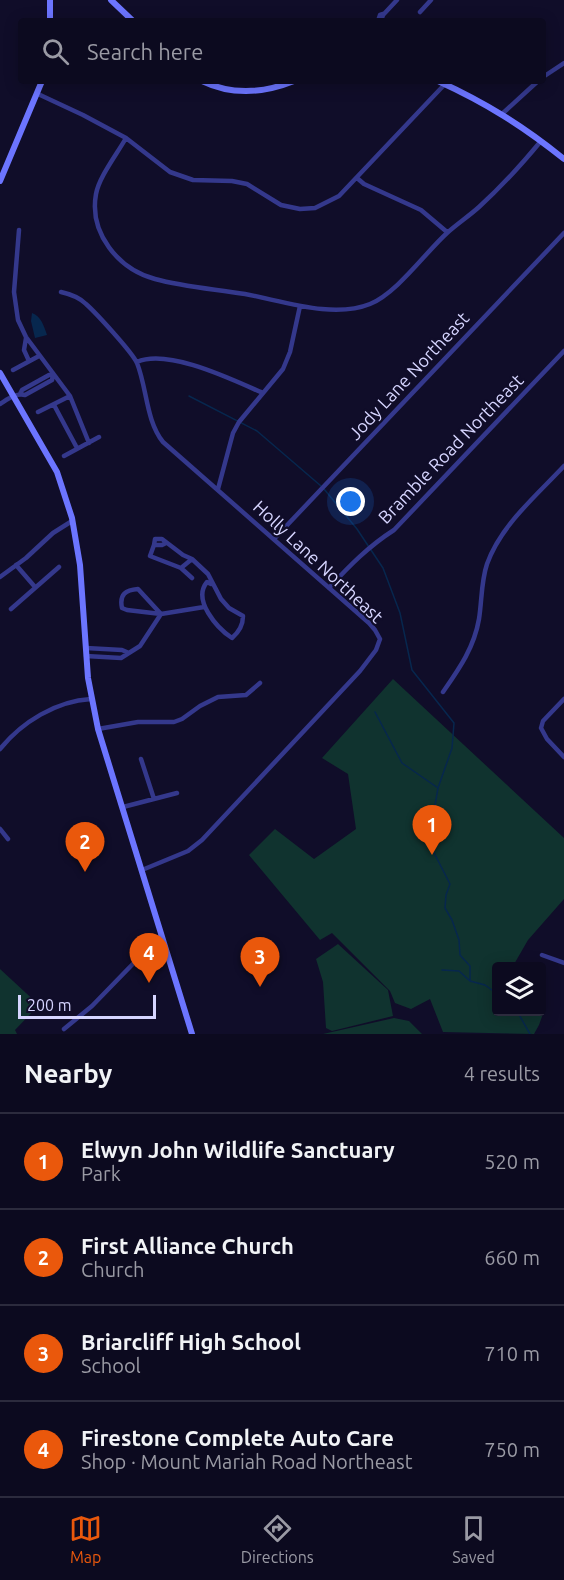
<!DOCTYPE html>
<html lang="en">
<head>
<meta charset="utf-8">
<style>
	:root { --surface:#0c0a1f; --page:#151328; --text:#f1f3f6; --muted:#9a9aa4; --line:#2c2b3d; --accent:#ea580c }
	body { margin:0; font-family:Ubuntu,sans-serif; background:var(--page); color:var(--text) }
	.controls { position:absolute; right:18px; bottom:18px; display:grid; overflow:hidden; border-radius:6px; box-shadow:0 3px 15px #0003 }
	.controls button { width:54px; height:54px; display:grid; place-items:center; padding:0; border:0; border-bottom:2px solid var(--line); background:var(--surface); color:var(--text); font:30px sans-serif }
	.scale { position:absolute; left:18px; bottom:15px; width:138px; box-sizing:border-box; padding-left:6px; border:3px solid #d6d5ff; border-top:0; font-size:16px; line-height:21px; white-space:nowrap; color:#d6d5ff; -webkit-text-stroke:4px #100d29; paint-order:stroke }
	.you { position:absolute; left:351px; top:502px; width:21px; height:21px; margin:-15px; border:4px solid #fff; border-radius:50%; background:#1a73e8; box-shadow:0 0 0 9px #1a73e833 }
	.badge { display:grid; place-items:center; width:39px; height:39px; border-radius:50%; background:var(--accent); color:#fff; font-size:20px; font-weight:700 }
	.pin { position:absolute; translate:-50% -50px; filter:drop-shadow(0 2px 3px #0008) }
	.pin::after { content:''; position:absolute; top:32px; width:21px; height:18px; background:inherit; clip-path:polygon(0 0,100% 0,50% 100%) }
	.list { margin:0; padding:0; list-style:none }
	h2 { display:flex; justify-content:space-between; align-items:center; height:78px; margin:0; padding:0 24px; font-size:26px }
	h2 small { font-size:20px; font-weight:400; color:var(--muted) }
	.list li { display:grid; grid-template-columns:39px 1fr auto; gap:18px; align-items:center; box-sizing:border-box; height:96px; padding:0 24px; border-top:2px solid var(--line) }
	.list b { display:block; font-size:22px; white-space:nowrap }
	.list p { margin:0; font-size:20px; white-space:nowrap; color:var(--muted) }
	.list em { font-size:20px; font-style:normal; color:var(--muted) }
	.icon { flex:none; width:33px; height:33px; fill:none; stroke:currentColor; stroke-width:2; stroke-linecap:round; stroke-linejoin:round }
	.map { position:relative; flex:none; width:564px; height:1034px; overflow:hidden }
	.search { position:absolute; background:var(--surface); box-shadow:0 3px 15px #0003; left:18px; right:18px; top:18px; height:66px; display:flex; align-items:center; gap:15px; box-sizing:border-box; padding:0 21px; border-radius:6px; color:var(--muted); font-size:22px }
	.sheet { height:462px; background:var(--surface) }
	nav { display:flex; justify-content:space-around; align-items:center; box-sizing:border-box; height:84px; border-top:2px solid var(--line); background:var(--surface); font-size:16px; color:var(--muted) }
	nav a { display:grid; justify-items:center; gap:3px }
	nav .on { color:var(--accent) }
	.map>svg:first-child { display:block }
	.green { fill:#10332f }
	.water { fill:#07274e }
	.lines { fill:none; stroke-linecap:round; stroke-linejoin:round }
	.stream { stroke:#07274e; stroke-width:1.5 }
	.street { stroke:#34388c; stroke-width:4.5 }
	.secondary { stroke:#6c75ff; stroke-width:6 }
	.labels { text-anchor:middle; stroke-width:4.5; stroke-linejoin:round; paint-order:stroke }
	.street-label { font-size:18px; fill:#d6d5ff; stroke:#100d29 }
</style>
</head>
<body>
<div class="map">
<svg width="564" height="1034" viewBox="0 0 564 1034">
	<rect width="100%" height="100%" fill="#100d29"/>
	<path class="green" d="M393,679l171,159v61l-36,41 -15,26h-17v45h46v-2l2,2 -5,14 -5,9 -91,-2 -13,-33 -19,10 -16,-6 -5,-12 -58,-58 -12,7 -71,-85 26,-26 39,30 42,-30 -8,-55 -26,-16z
		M338,944l50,46 5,26 -61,15 -6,-3 -3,-46 -7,-23z
		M0,969l39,36 -24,25 2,4h-17z
		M394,1018l15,3 13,13h-99z"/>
	<path class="water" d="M32,313c9,3 12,13 15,22l-12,3 -4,-17z"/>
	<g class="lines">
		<path class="stream" d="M189,396l68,35 64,55
			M324,489l33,40 26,39 17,45 12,57 42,53 -2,25 -14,40 -5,29 -8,15v9l5,4 20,39 -4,11 -1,13 7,12 7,20 1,15 10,11v15l15,4 11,8
			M375,712l27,51 36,25
			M442,970l17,1 11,10
			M517,1011l13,23"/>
		<path class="street" d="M420,12l11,-12
			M378,21l2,-6 3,-1
			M381,21l2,-6 14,-15
			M543,77l21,-14
			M38,94l45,21 43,23 44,34 23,8 39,1 15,3 34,21 19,4 15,-1 24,-12 106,-112
			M502,114l36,-33
			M126,138c-9,16 -27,39 -30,56 -7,39 22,75 59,85 29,8 60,10 90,15 38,7 88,25 125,10 27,-11 55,-51 77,-71 10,-9 22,-17 32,-26 22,-20 43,-43 62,-66
			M357,178l7,6 57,26 26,22
			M19,230l-5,62 4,28 8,17 44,59 19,47
			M61,292c9,2 18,5 25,12 10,9 46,48 51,59 10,25 9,58 26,79l206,181 6,7 5,9 -4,11 -16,21 -158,169 -14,11 -46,19
			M26,338l-2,12 5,11
			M137,362c31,-14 96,18 126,31
			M13,370l26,-14
			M20,394l2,-4 27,-15h4
			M0,404c8,-5 15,-11 25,-9l27,-15 1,-5
			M54,405l23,43
			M38,412l32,-16
			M64,456l35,-19
			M218,489l15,-56 6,-11 44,-53 7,-17 10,-46
			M274,539l290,-306
			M166,543l-4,2h-8l-4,11 31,12 11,-9 16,15 13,25 8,9 14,8c0,9 -4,16 -11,22 -15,-10 -40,-38 -25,-56l4,2
			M154,545l1,-6h7l21,16 9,4
			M16,565l19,22
			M181,568l11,10
			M0,577l26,-19 27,-25 19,-12
			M329,588c21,-23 40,-42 65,-58l170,-179
			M138,589l23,25 -34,-4 -5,-2c-3,-14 4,-18 16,-19z
			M11,609l48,-42
			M86,648l36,2 7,3
			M86,656l35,2 19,-12 21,-32 43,-7
			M443,692c16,-23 31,-44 36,-73 3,-19 2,-37 8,-55 14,-39 49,-68 77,-98
			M564,699l-21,22 -2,7 6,11 17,18
			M98,729l40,-7h36l8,-3 18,-13 18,-9 28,-2 14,-12
			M0,749c22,-27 56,-48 91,-50
			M141,759l13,40
			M123,807l54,-14
			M0,829l8,10
			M542,955l22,8
			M64,1029l28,-23 68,-70"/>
		<path class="secondary" d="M50,0v21
			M111,0l22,21
			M202,81c31,15 62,12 92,0
			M438,81c48,22 85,45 126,78
			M0,181l42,-100
			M0,373l57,99 15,46 8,47 8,113 10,51 94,305"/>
	</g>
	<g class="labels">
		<g class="street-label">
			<text transform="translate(409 376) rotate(-47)" y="6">Jody Lane Northeast</text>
			<text transform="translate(451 449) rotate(-46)" y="6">Bramble Road Northeast</text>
			<text transform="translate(318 562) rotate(43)" y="6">Holly Lane Northeast</text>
		</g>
	</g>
</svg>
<div class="controls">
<button><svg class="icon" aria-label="layers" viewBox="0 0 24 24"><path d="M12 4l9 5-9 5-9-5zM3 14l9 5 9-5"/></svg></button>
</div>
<div class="scale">200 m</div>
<div class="you"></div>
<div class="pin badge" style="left:432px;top:855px">1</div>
<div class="pin badge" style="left:85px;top:872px">2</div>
<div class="pin badge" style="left:260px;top:987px">3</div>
<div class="pin badge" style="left:149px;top:983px">4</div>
<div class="search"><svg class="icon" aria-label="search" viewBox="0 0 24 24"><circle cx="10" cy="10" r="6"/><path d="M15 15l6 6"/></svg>Search here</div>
</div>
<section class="sheet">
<h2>Nearby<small>4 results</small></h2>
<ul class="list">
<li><span class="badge">1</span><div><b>Elwyn John Wildlife Sanctuary</b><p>Park</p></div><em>520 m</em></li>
<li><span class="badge">2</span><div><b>First Alliance Church</b><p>Church</p></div><em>660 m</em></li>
<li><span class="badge">3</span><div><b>Briarcliff High School</b><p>School</p></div><em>710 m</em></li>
<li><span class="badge">4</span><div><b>Firestone Complete Auto Care</b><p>Shop · Mount Mariah Road Northeast</p></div><em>750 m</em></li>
</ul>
</section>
<nav>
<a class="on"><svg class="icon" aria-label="map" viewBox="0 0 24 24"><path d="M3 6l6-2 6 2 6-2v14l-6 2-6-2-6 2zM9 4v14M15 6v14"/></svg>Map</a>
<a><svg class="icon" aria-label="directions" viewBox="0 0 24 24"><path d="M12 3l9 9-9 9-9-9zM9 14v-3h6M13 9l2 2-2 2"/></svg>Directions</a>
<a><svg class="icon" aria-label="saved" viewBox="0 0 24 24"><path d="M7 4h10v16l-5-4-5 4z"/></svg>Saved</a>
</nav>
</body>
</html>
